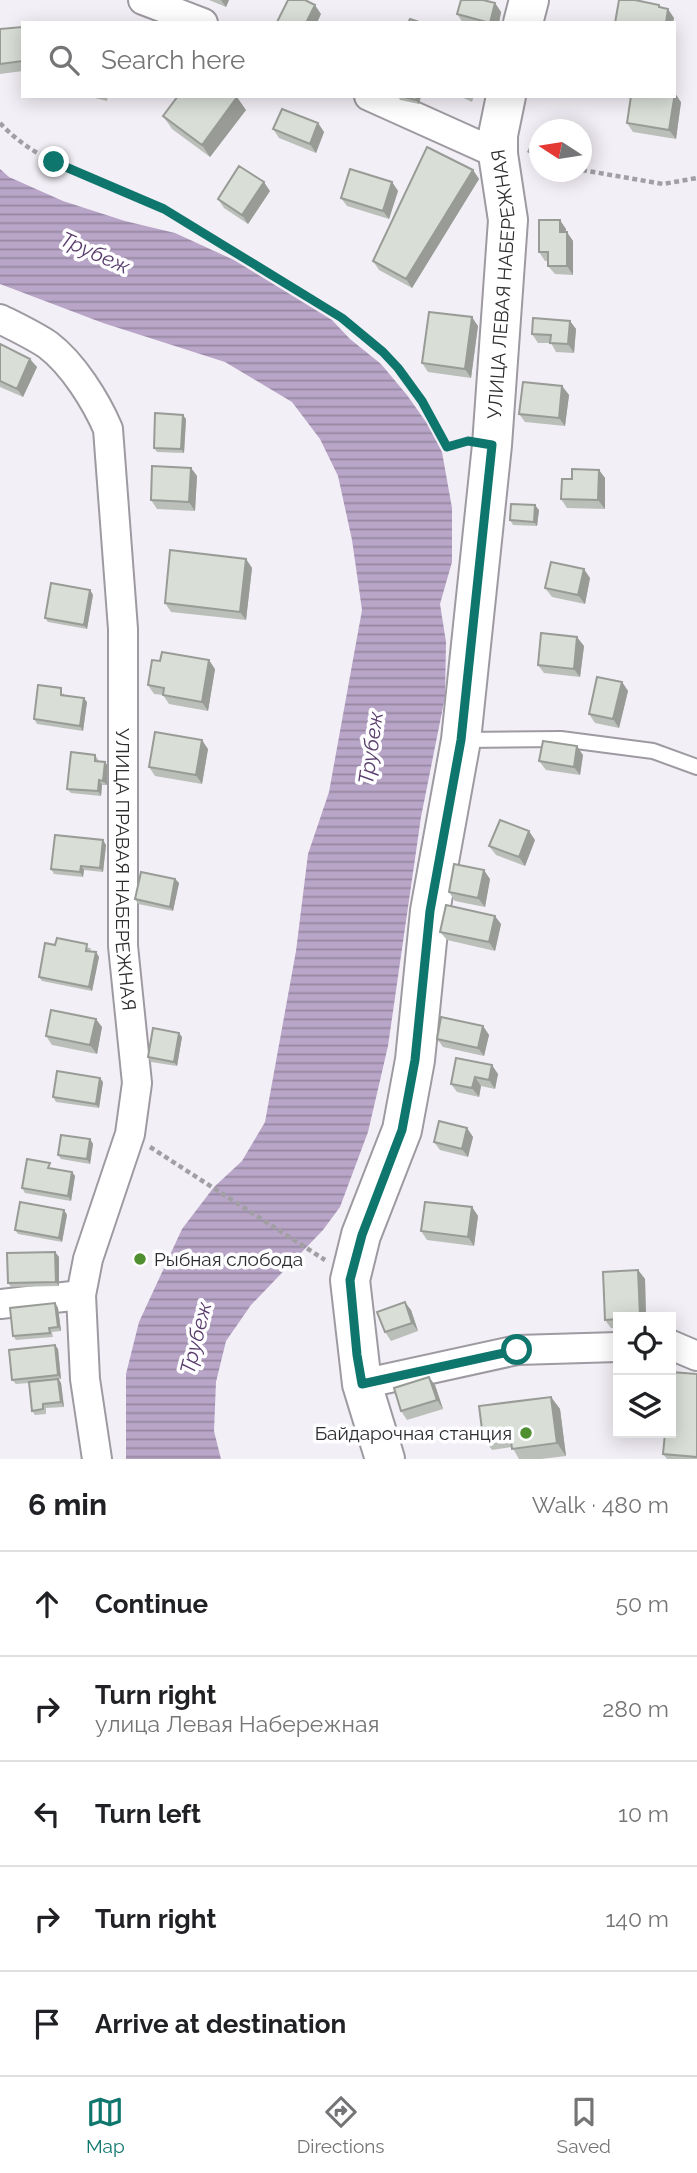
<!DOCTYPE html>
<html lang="en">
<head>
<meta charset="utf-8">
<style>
	:root { --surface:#fff; --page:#f6f6f6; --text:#202124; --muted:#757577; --line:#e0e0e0; --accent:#0f766e }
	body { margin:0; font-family:Raleway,sans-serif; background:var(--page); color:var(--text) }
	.controls { position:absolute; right:21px; bottom:21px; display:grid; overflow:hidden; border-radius:0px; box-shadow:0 4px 18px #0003 }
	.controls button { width:63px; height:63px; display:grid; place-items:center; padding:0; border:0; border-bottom:2px solid var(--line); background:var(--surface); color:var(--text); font:35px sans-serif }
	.compass { position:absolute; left:529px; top:119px; width:63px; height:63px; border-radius:50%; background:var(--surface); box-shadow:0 4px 18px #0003; rotate:282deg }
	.stop { position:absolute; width:21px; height:21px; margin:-16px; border:5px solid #0f766e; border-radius:50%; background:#fff }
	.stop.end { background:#0f766e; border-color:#fff; box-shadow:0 2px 7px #0008 }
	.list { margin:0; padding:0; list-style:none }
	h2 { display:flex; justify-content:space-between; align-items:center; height:91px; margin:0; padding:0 28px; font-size:30px }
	h2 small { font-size:23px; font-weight:400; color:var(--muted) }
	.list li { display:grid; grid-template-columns:46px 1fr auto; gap:21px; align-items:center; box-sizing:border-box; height:105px; padding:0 28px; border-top:2px solid var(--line) }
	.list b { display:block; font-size:26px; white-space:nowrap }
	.list p { margin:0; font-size:23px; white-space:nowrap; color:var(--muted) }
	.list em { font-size:23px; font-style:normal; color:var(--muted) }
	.icon { flex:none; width:38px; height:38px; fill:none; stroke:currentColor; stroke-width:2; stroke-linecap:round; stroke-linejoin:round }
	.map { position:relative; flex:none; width:697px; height:1459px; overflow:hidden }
	.search { position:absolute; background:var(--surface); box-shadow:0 4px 18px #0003; left:21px; right:21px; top:21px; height:77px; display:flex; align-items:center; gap:18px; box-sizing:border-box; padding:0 24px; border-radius:0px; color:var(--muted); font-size:26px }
	.sheet { height:616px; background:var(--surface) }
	nav { display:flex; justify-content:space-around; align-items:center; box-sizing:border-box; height:98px; border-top:2px solid var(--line); background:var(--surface); font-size:19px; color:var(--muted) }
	nav a { display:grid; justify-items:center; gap:4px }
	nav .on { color:var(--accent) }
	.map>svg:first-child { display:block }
	.water { fill:url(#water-rules) }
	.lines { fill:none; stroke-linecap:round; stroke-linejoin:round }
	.lane-casing { stroke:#9e9aa1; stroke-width:18 }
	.street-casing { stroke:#9e9aa1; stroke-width:32 }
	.secondary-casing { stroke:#9e9aa1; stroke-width:42 }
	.path { stroke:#a29fa4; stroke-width:4.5; stroke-dasharray:5 3.5; stroke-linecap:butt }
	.lane { stroke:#fff; stroke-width:14 }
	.street { stroke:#fff; stroke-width:28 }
	.secondary { stroke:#fff; stroke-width:38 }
	.wall { fill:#bbbfb9 }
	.shaded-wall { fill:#989b96 }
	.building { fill:#d9ded7; stroke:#989b96; stroke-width:2 }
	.route { stroke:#0f766e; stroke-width:9 }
	.poi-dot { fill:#508f30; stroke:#fefdff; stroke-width:2.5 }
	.labels { text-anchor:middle; stroke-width:7; stroke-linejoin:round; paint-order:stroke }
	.street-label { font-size:19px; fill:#2d2c2e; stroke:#fefdff }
	.poi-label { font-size:19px; fill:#2d2c2e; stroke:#fefdff; text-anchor:start }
	.water-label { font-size:21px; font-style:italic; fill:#583c6b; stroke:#fefdff }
</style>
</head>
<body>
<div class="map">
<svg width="697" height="1459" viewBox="0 0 697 1459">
	<defs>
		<pattern id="water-rules" width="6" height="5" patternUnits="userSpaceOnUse" patternTransform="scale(1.75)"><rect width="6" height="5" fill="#b8a5c7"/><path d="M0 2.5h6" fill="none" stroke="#9687a2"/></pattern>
	</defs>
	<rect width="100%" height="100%" fill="#f3eff6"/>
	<path class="water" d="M0,169l9,8 54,24 62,20 50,12 59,27 98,60 18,19 31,25 26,31 19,27 16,30 10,56v54l-12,42 6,38 -1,55 -24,120 -33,229 -20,86 -28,75 -17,23 -72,75 -25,36 -10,41 -2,49 7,28h-95v-85l13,-52 43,-93 32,-42 28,-26 23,-39 31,-171 12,-97 21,-62 33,-182 -10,-70 -14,-64 -18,-37 -28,-37 -67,-40 -122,-39 -103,-39z"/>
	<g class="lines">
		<defs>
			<path id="lane" d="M463,740l98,-1 92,12 44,16"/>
			<g id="street">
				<path d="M143,0l60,23"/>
				<path d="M369,96l129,58"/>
				<path id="s1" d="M0,319c16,8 33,16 48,26 25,19 48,56 60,84l15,200v317l14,137 -7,51 -42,125 -7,36 4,84 12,80"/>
				<path d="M0,1304l81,-9"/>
				<path d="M671,1345l26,11"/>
				<path d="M362,1384l155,-34 101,-3"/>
			</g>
			<g id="secondary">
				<path d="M523,23l6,-23"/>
				<path id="s2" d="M385,1459l-23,-75 -12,-104 11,-45 41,-105 13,-70 15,-149 31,-171 31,-295 16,-225 -10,-66v-19l8,-39"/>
			</g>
		</defs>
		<use href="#lane" class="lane-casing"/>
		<use href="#street" class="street-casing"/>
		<use href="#secondary" class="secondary-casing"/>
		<path class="path" d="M0,123c42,46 110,59 164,86 26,13 52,31 77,46 54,32 114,64 156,112 20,24 36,52 50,80l16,-4
			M528,150l12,6
			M582,170l81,14 34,-6
			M150,1147l175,113"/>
		<use href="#lane" class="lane"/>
		<use href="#street" class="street"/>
		<use href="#secondary" class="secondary"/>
	</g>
	<path class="wall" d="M209,0h20l-3,7z
		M495,3l6,9 -2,11h-36l-6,-9z
		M23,27v44l-23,3v-45z
		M87,96h21l-1,5z
		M398,96h23l-2,8 -19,-4z
		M459,96h15l-2,6z
		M681,102l-5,37 -43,-7 -6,-9z
		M246,110l-36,47 -38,-28 -9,-13z
		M318,123l6,9 -8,21 -37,-15 -6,-9z
		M473,170l6,9 -67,109 -33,-18 -6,-9z
		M392,182l6,9 -9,28 -42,-13 -6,-8z
		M270,191l-22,33 -24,-16 -6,-9z
		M566,229v3l7,9v34l-18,-1 -7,-8v-5h-3l-6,-9z
		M570,321l6,8 -2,24 -18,-1 -5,-9h-13l-6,-9z
		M478,326l-7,52 -43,-6 -6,-9z
		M0,344l37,23 -14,30 -23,-10z
		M562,386l7,9 -4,31 -40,-4 -6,-8z
		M186,419l-2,34 -27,-1 -3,-4z
		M191,468l6,8 -2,35 -38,-2 -6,-9z
		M599,470l6,8v31l-38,-1 -6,-9 11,-20z
		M539,510l-2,16 -24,-1 -3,-5z
		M246,559l6,9 -6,52 -75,-8 -6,-9z
		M590,578l-5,26 -33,-7 -7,-9z
		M90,590l3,5 -6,34 -39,-7 -3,-4z
		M584,646l-4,31 -36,-4 -6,-8z
		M215,669l-7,42 -39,-7 -6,-9 -9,-1 -6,-9z
		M622,682l6,9 -9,37 -24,-5 -6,-9z
		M64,693v2l23,7 -4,29 -46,-7 -3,-5z
		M208,749l-6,35 -47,-8 -6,-9z
		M95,755l3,4v2l10,5 -1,19h-5l-1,11 -30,-3 -4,-4z
		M583,755l-3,20 -34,-5 -7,-9z
		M535,840l-10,26 -29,-11 -7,-9z
		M106,845l-3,27 -19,-2 -1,7 -29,-3 -3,-5z
		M175,879l4,4 -6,28 -35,-7 -3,-5z
		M490,879l-5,28 -30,-6 -6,-9z
		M501,924l-6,27 -48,-11 -7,-8z
		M55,945l36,3 -1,3 6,1 3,5 -7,34 -50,-10 -3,-4z
		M483,1026l6,9 -5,21 -41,-9 -6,-8z
		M102,1027l-5,27 -45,-9 -6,-9z
		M179,1033l3,4 -5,29 -26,-4 -3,-5z
		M456,1058l42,16 -3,15 -14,-3 -2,11 -22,-5 -6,-8z
		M103,1082l-4,26 -43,-6 -3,-5z
		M467,1128l6,9 -5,20 -28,-7 -6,-8z
		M90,1139l3,5 -3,20 -29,-5 -3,-4z
		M53,1167l-1,2 20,3 3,4 -4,25 -46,-8 -3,-5z
		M472,1207l6,9 -4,30 -47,-6 -6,-9z
		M64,1210l3,5 -5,27 -44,-8 -3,-4z
		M55,1252l4,5v29l-48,1 -3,-4z
		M638,1270l7,9 1,38h-28v11h-7l-6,-8z
		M55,1303l3,5 3,23 -9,1 1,5 -37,3 -3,-4z
		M411,1310l7,21 -27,10 -6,-9z
		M58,1349l3,30h-2l2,4 3,24 -18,1v6l-11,1 -3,-4 -3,-28 -13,1 -4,-4z
		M697,1374v85h-30l-4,-5z
		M435,1385l8,24 -36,11 -6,-9z
		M551,1397l9,12 6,47 -25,3h-22l-7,-12 -20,3 -9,-13z"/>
	<path class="shaded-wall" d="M221,0h8l-3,7z
		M495,3l6,9 -2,11h-9z
		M315,5l6,9 -4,9h-11z
		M668,9l6,9 -1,5h-7z
		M675,93l6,9 -5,37 -7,-9z
		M417,96h4l-2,8 -3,-4z
		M237,97l9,13 -36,47 -8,-12z
		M318,123l6,9 -8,21 -6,-9z
		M473,170l6,9 -67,109 -6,-9z
		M264,182l6,9 -22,33 -6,-9z
		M392,182l6,9 -9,28 -6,-8z
		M560,220l6,9v12l-6,-9z
		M567,232l6,9v34l-6,-9z
		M472,317l6,9 -7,52 -6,-9z
		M570,321l6,8 -2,24 -6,-9z
		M30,359l7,8 -14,30 -6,-8z
		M562,386l7,9 -4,31 -6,-8z
		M183,415l3,4 -2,34 -3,-4z
		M191,468l6,8 -2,35 -6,-9z
		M599,470l6,8v31l-7,-9z
		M535,505l4,5 -2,16 -3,-4z
		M246,559l6,9 -6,52 -6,-8z
		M584,569l6,9 -5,26 -7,-9z
		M90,590l3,5 -6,34 -3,-4z
		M577,637l7,9 -4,31 -6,-8z
		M209,660l6,9 -7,42 -6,-9z
		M622,682l6,9 -9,37 -6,-9z
		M84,698l3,4 -4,29 -3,-5z
		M202,740l6,9 -6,35 -6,-9z
		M577,746l6,9 -3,20 -6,-8z
		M105,762l3,4 -1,19 -4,-4z
		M99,780l3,5 -1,11 -3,-5z
		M529,831l6,9 -10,26 -6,-9z
		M103,840l3,5 -3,27 -3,-4z
		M81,866l3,4 -1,7 -3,-5z
		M484,870l6,9 -5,28 -7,-9z
		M175,879l4,4 -6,28 -3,-4z
		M495,916l6,8 -6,27 -6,-9z
		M96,952l3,5 -7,34 -3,-4z
		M96,1019l6,8 -5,27 -7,-9z
		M483,1026l6,9 -5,21 -6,-8z
		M179,1033l3,4 -5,29 -3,-4z
		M492,1065l6,9 -3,15 -6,-9z
		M475,1077l6,9 -2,11 -7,-9z
		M100,1078l3,4 -4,26 -3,-4z
		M467,1128l6,9 -5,20 -6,-8z
		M90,1139l3,5 -3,20 -3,-5z
		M72,1172l3,4 -4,25 -3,-5z
		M472,1207l6,9 -4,30 -6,-9z
		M64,1210l3,5 -5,27 -3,-4z
		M55,1252l4,5v29l-3,-4z
		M638,1270l7,9 1,38h-6z
		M405,1302l6,8 7,21 -6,-8z
		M55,1303l3,5 3,23 -3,-4z
		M55,1345l3,4 3,30 -3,-4z
		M429,1377l6,8 8,24 -6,-9z
		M58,1379l3,4 3,24 -3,-5z
		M551,1397l9,12 6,47 -9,-13z"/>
	<path class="building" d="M288,0h17l10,5 -9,18 -7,-1 -1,1 -21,-1z
		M461,0h22l12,3 -5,20 -33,-9z
		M619,0h16l24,5v2l9,2 -2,14h-51z
		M410,19l12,4h-14z
		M22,27l1,34 -23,3v-35z
		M674,93h1l-6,37 -42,-7 4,-27h43z
		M178,96h58l1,1 -35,48 -39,-29z
		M401,96h16l-1,4z
		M282,109l36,14 -8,21 -37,-15z
		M427,147l46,23 -67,109 -33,-18z
		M239,166l25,16 -22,33 -24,-16z
		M350,169l42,13 -9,29 -42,-13z
		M539,220h21v12h7v34h-19v-14h-9z
		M429,312l43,5 -7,52 -43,-6z
		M533,318l37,3 -2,23 -18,-1 1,-8 -19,-1z
		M0,344l30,15 -13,30 -17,-8z
		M523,382l39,4 -3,32 -40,-4z
		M155,413l28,2 -2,34 -27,-1z
		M152,466l39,2 -2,34 -38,-2z
		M572,469l27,1 -1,30 -37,-1 1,-20h10z
		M511,504l24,1 -1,17 -24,-2z
		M170,550l76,9 -6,53 -75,-9z
		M551,562l33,7 -6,26 -33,-7z
		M51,583l39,7 -6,35 -39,-7z
		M541,633l36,4 -3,32 -36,-4z
		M162,652l47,8 -7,42 -39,-7 1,-7 -16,-3 4,-25 8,1z
		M597,677l25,5 -9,37 -24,-5z
		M38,685l23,3v7l23,3 -4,28 -46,-7z
		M155,732l47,8 -6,35 -47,-8z
		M543,741l34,5 -3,21 -35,-6z
		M71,752l24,3v6l10,1 -2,19 -4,-1 -1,11 -31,-2z
		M500,820l29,11 -10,26 -30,-11z
		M55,835l48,5 -3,28 -19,-2 -1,6 -29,-3z
		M454,864l30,6 -6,28 -29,-6z
		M141,872l34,7 -5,28 -35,-8z
		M446,905l49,11 -6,26 -49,-10z
		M57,938l30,6 -1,7 10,1 -7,35 -50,-10 6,-34 10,2z
		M51,1010l45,9 -6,26 -44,-9z
		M441,1017l42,9 -5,22 -41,-9z
		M153,1028l26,5 -5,29 -26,-5z
		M456,1058l36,7 -3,15 -14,-3 -3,11 -21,-4z
		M57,1071l43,7 -4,26 -43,-7z
		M439,1121l28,7 -5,21 -28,-7z
		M61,1135l29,4 -3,20 -29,-4z
		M27,1159l23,4 -2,5 24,4 -4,24 -46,-8z
		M20,1202l44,8 -5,28 -44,-8z
		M425,1202l47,5 -4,30 -47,-6z
		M55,1252l1,30 -48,1 -1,-30z
		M638,1270l2,47h-22v2l-13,1 -2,-48z
		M405,1302l7,21 -27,9 -8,-20z
		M55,1303l3,24 -9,1 1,5 -37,3 -3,-28z
		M55,1345l3,30 -46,5 -3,-30z
		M671,1372l26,2v83l-34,-3 2,-21h6z
		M429,1377l8,23 -36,11 -7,-23z
		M58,1379l3,23 -18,2v5l-11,2 -3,-29z
		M551,1397l6,46 -45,6 -2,-16 -27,4 -4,-31z"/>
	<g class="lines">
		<path class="route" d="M54,162l110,47 178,109 41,34 15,16 24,33 25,46 21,-6 24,4 -31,295 -31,171 -15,149 -13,70 -40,105 -12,45 7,75 5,29 155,-34"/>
	</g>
	<g class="poi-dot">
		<circle cx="140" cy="1259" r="7"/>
		<circle cx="526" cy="1433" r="7"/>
	</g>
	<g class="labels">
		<g class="street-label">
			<text dy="7" stroke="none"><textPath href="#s2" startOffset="1195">УЛИЦА ЛЕВАЯ НАБЕРЕЖНАЯ</textPath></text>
			<text dy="7" stroke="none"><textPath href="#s1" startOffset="600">УЛИЦА ПРАВАЯ НАБЕРЕЖНАЯ</textPath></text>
		</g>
		<g class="poi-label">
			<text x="154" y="1266">Рыбная слобода</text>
			<text x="512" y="1440" text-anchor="end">Байдарочная станция</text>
		</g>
		<g class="water-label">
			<text transform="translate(95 253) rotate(24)" y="7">Трубеж</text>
			<text transform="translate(371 748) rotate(-82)" y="7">Трубеж</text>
			<text transform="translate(196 1338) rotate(-76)" y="7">Трубеж</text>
		</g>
	</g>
</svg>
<div class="controls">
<button><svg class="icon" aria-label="locate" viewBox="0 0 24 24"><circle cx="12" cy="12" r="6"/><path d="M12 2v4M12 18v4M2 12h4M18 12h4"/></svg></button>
<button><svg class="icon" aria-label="layers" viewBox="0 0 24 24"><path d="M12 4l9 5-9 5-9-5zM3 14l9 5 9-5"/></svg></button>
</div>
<svg class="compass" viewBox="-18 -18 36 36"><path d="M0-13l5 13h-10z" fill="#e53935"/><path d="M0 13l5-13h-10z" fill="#757577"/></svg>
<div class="stop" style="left:517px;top:1350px"></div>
<div class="stop end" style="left:54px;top:162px"></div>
<div class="search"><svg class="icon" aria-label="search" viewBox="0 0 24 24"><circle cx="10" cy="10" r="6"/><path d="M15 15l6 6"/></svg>Search here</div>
</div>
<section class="sheet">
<h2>6 min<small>Walk · 480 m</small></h2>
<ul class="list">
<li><svg class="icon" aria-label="ahead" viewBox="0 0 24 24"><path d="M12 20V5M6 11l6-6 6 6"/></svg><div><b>Continue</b></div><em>50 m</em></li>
<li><svg class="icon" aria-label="right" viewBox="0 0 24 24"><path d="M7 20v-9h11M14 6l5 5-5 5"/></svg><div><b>Turn right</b><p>улица Левая Набережная</p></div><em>280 m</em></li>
<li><svg class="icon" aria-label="left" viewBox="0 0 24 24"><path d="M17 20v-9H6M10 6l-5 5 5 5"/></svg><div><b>Turn left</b></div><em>10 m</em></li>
<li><svg class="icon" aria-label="right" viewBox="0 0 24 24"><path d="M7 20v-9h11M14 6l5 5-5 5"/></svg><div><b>Turn right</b></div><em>140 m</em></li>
<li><svg class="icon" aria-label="arrive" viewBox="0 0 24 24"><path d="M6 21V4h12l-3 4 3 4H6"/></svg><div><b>Arrive at destination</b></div></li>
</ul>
</section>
<nav>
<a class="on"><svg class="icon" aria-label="map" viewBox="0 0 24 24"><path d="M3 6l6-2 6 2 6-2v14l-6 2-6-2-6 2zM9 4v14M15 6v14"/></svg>Map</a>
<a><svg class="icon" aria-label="directions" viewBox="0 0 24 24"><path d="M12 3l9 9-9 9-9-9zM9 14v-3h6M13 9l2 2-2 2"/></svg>Directions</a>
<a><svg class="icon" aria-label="saved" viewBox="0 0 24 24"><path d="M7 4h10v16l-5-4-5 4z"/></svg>Saved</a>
</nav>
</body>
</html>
